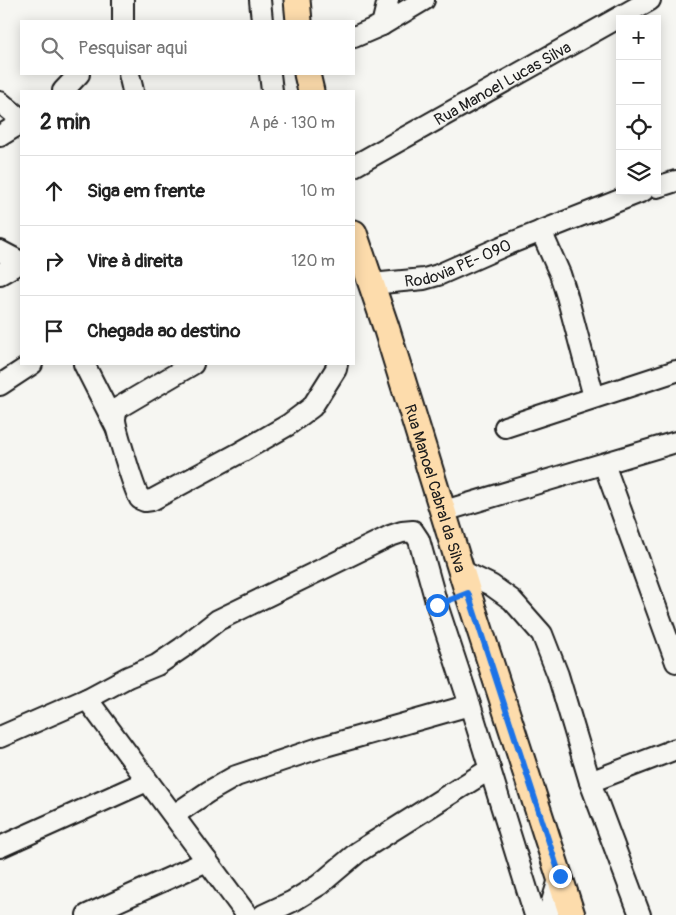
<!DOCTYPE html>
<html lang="pt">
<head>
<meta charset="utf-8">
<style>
	:root { --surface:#fff; --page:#f2f2f2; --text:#222; --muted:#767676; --line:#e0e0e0 }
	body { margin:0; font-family:Pangolin,sans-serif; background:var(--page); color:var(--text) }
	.controls { position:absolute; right:15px; top:15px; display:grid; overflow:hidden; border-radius:0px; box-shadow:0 2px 12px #0003 }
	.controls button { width:45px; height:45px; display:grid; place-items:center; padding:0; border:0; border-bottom:1px solid var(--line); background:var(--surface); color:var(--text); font:25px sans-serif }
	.stop { position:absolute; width:15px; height:15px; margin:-11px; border:4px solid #1a73e8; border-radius:50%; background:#fff }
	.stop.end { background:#1a73e8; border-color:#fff; box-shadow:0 1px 5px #0008 }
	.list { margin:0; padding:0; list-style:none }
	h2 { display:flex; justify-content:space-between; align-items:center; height:65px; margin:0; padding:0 20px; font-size:21px }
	h2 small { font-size:16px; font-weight:400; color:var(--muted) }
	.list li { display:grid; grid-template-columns:32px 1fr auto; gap:15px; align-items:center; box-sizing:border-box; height:70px; padding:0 20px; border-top:1px solid var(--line) }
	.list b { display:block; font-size:19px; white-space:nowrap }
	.list em { font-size:16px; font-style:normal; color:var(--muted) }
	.icon { flex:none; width:28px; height:28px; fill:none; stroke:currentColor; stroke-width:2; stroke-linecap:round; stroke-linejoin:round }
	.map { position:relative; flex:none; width:676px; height:915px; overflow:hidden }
	.search { position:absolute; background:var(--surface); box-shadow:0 2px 12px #0003; left:20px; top:20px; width:335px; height:55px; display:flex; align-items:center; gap:12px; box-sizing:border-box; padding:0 18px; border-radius:0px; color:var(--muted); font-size:19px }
	.panel { position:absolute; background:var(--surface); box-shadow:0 2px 12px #0003; left:20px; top:90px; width:335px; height:275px; border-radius:0px }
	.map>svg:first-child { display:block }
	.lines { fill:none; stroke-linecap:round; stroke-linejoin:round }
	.minor-casing { stroke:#1c1c1c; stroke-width:24 }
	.major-casing { stroke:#1c1c1c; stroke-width:29 }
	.minor { stroke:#f6f6f2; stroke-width:20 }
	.major { stroke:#fddcac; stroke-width:25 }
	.route { stroke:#1a73e8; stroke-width:6 }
	.labels { text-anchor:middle; stroke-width:4.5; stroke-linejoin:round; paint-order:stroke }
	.street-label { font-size:16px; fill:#1c1c1c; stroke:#f6f6f2 }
</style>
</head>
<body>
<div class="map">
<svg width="676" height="915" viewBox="0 0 676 915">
	<rect width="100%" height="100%" fill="#f6f6f2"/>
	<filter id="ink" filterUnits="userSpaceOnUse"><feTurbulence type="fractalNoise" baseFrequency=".02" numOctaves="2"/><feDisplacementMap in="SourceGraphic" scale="10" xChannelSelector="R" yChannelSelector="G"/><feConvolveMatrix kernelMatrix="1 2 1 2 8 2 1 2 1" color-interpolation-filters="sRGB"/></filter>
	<g filter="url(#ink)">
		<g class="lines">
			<defs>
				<g id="minor">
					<path d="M123,0v21"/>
					<path d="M260,0l2,21"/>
					<path d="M382,25l6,-25"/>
					<path d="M354,37l28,-12 42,-25"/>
					<path d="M129,74l4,17"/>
					<path d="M270,74l2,17"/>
					<path d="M63,91l16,-17"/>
					<path d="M0,102l21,17"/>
					<path d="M0,136l21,-13"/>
					<path id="s1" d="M354,166l296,-166"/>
					<path d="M657,187l19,-6"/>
					<path d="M541,231l19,43 7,22 27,101"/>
					<path d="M0,251l21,11"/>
					<path d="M0,274l21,-12"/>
					<path id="s2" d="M371,284l53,-5 14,-4 68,-30 137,-54"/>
					<path d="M84,364l32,63"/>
					<path d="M193,364l-75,44c-1,3 -3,7 -3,11 0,8 19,70 24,78 1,3 3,3 6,4l7,-1 89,-48 47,-27 24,-18 24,-38 1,-5"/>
					<path d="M0,385l32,-21"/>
					<path d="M505,427l171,-56"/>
					<path d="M604,464l72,198"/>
					<path d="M444,511l232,-69"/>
					<path d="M462,571l29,14 21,15 30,34 16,41 32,107 50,133"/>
					<path d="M87,699l160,216"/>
					<path d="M0,737l87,-38 41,-22 29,-12 25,-17 36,-28 172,-84 12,-4 11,-1 6,9 18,65 33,100 65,210"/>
					<path d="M590,782l86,-33"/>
					<path d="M174,815l34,-23 28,-16 86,-29 148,-42"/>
					<path d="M0,847l147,-66"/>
					<path d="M87,915l120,-54"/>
					<path d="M263,915l30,-14 26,-16 39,-33 132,-83"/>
					<path d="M548,915l12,-39"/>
				</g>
				<g id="major">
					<path d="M297,0l2,21"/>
					<path d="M307,74l4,17"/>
					<path id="s3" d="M354,233l32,94 82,266 104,322"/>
				</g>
			</defs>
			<use href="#minor" class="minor-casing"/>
			<use href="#major" class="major-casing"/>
			<use href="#minor" class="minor"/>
			<use href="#major" class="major"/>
		</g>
	</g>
	<g class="lines" filter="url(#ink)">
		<path class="route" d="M437,605l31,-12 92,283"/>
	</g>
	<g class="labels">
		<g class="street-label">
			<text dy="6" stroke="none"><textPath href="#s1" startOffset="170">Rua Manoel Lucas Silva</textPath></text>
			<text dy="6" stroke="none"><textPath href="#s2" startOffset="90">Rodovia PE- 090</textPath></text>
			<text dy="6" stroke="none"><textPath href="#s3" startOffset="268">Rua Manoel Cabral da Silva</textPath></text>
		</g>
	</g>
</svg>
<div class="controls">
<button>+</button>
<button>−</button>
<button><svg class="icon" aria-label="locate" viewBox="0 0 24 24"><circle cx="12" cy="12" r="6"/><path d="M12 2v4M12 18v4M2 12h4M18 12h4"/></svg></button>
<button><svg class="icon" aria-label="layers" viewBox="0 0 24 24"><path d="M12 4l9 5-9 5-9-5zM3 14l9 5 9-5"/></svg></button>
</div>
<div class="stop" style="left:437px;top:605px"></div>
<div class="stop end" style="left:560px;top:876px"></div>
<div class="search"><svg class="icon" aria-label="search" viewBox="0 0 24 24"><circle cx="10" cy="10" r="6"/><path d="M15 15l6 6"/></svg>Pesquisar aqui</div>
<section class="panel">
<h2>2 min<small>A pé · 130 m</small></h2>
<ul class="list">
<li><svg class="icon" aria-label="ahead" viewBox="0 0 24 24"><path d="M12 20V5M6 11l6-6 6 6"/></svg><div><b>Siga em frente</b></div><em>10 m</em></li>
<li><svg class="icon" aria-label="right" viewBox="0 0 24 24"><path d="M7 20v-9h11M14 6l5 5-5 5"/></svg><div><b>Vire à direita</b></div><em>120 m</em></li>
<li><svg class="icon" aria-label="arrive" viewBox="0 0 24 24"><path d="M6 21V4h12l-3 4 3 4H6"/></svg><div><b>Chegada ao destino</b></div></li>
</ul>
</section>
</div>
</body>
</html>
